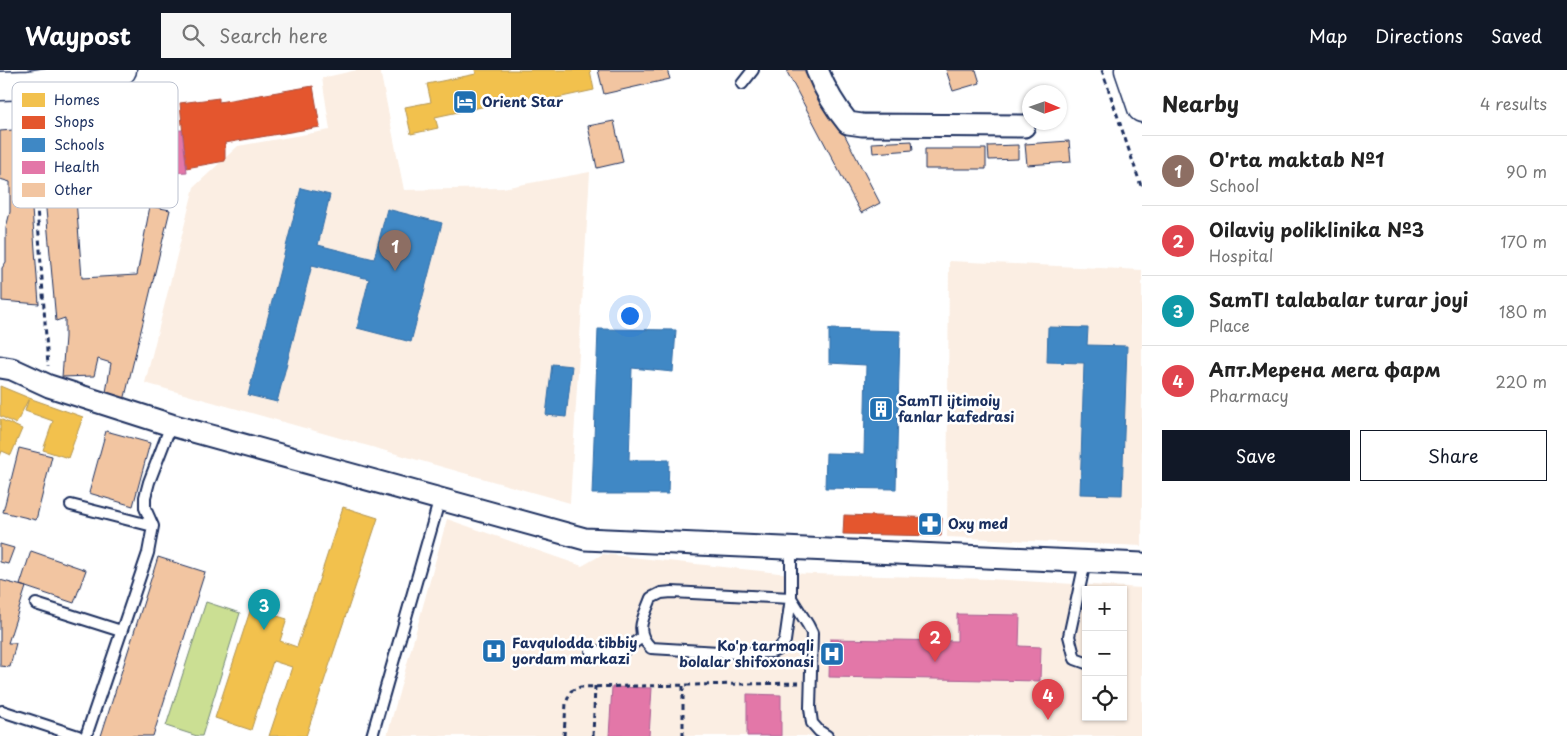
<!DOCTYPE html>
<html lang="en">
<head>
<meta charset="utf-8">
<style>
	:root { --surface:#fff; --page:#f6f6f6; --text:#222; --muted:#767676; --line:#e0e0e0; --accent:#111827 }
	body { margin:0; font-family:"Playpen Sans",sans-serif; background:var(--page); color:var(--text) }
	.controls { position:absolute; right:15px; bottom:15px; display:grid; overflow:hidden; border-radius:0px; box-shadow:0 1px 4px #0004 }
	.controls button { width:45px; height:45px; display:grid; place-items:center; padding:0; border:0; border-bottom:1px solid var(--line); background:var(--surface); color:var(--text); font:25px sans-serif }
	.compass { position:absolute; left:1022px; top:15px; width:45px; height:45px; border-radius:50%; background:var(--surface); box-shadow:0 1px 4px #0004; rotate:92deg }
	.you { position:absolute; left:629px; top:245px; width:18px; height:18px; margin:-12px; border:4px solid #fff; border-radius:50%; background:#1a73e8; box-shadow:0 0 0 8px #1a73e833 }
	.badge { display:grid; place-items:center; width:32px; height:32px; border-radius:50%; background:var(--accent); color:#fff; font-size:16px; font-weight:700 }
	.pin { position:absolute; translate:-50% -41px; filter:drop-shadow(0 1px 2px #0008) }
	.pin::after { content:''; position:absolute; top:26px; width:18px; height:15px; background:inherit; clip-path:polygon(0 0,100% 0,50% 100%) }
	.list { margin:0; padding:0; list-style:none }
	h2 { display:flex; justify-content:space-between; align-items:center; height:65px; margin:0; padding:0 20px; font-size:21px }
	h2 small { font-size:16px; font-weight:400; color:var(--muted) }
	.list li { display:grid; grid-template-columns:32px 1fr auto; gap:15px; align-items:center; box-sizing:border-box; height:70px; padding:0 20px; border-top:1px solid var(--line) }
	.list b { display:block; font-size:19px; white-space:nowrap }
	.list p { margin:0; font-size:16px; white-space:nowrap; color:var(--muted) }
	.list em { font-size:16px; font-style:normal; color:var(--muted) }
	.actions { display:flex; gap:10px; padding:15px 20px }
	.actions a { flex:1; padding:11px 0; border:1px solid var(--accent); border-radius:0px; text-align:center; font-size:18px; color:var(--accent) }
	.actions .main { background:var(--accent); color:#fff }
	.icon { flex:none; width:28px; height:28px; fill:none; stroke:currentColor; stroke-width:2; stroke-linecap:round; stroke-linejoin:round }
	.map { position:relative; flex:none; width:1142px; height:666px; overflow:hidden }
	header { display:flex; align-items:center; gap:30px; box-sizing:border-box; height:70px; padding:0 25px; background:var(--accent); color:#fff }
	header strong { font-size:24px }
	nav { display:flex; gap:28px; margin-inline-start:auto; font-size:18px }
	.search { width:350px; height:45px; background:var(--page); display:flex; align-items:center; gap:12px; box-sizing:border-box; padding:0 18px; border-radius:0px; color:var(--muted); font-size:19px }
	main { display:flex }
	aside { flex:1; background:var(--surface) }
	.map>svg:first-child { display:block }
	.built { fill:#fbeee3; fill-rule:evenodd }
	.green { fill:#cbdf93; stroke:#738778 }
	.homes { fill:#f2c14e; stroke:#b29553 }
	.shops { fill:#e4572e; stroke:#a84b3c }
	.schools { fill:#3f88c5; stroke:#346da6 }
	.health { fill:#e377a8; stroke:#a76192 }
	.building { fill:#f2c5a1; stroke:#1b2f5e }
	.lines { fill:none; stroke-linecap:round; stroke-linejoin:round }
	.lane-casing { stroke:#1b2f5e; stroke-width:14 }
	.street-casing { stroke:#1b2f5e; stroke-width:25 }
	.secondary-casing { stroke:#1b2f5e; stroke-width:31 }
	.primary-casing { stroke:#1b2f5e; stroke-width:31 }
	.path { stroke:#1b2f5e; stroke-width:3; stroke-dasharray:5 4; stroke-linecap:butt }
	.lane { stroke:#fff; stroke-width:10 }
	.street { stroke:#fff; stroke-width:21 }
	.secondary { stroke:#fff; stroke-width:28 }
	.primary { stroke:#fff; stroke-width:28 }
	.labels { text-anchor:middle; stroke-width:5; stroke-linejoin:round; paint-order:stroke }
	.poi-label { font-size:14px; font-weight:bold; fill:#1b2f5e; stroke:#fff; text-anchor:start }
	.key { fill:#fff; stroke:#bbc1cf; stroke-width:1 }
	.key-label { font-size:14px; fill:#1b2f5e }
</style>
</head>
<body>
<header>
<strong>Waypost</strong>
<div class="search"><svg class="icon" aria-label="search" viewBox="0 0 24 24"><circle cx="10" cy="10" r="6"/><path d="M15 15l6 6"/></svg>Search here</div>
<nav><a>Map</a><a>Directions</a><a>Saved</a></nav>
</header>
<main>
<div class="map">
<svg width="1142" height="666" viewBox="0 0 1142 666">
	<rect width="100%" height="100%" fill="#fff"/>
	<filter id="ink" filterUnits="userSpaceOnUse"><feTurbulence type="fractalNoise" baseFrequency=".02" numOctaves="2"/><feDisplacementMap in="SourceGraphic" scale="10" xChannelSelector="R" yChannelSelector="G"/><feConvolveMatrix kernelMatrix="1 2 1 2 8 2 1 2 1" color-interpolation-filters="sRGB"/></filter>
	<g filter="url(#ink)">
		<path class="built" d="M357,0h23l24,120 99,-2 87,-16 -20,331 -425,-120 49,-196 44,-41 92,-16 -8,-52z
			M949,191l193,9v276l-195,-9z
			M447,449l135,47 21,-12 176,19 210,6 153,9v148h-755zM1086,520h37v127h-37z"/>
		<path class="green" d="M206,532l34,11 -38,123h-5l-31,-10z"/>
		<path class="homes" d="M475,0h115l4,20 -60,13 -1,-7 -98,21 3,11 -27,6 -6,-27 26,-5 -4,-18 49,-10z
			M0,316l29,12 -13,26 -16,-8z
			M29,328l54,19 -15,41 -25,-8 10,-29 -28,-10z
			M0,349l22,10 -11,26 -9,-4 -2,5z
			M343,437l35,11 -72,218h-37l23,-69 -19,-6 -22,69 -36,-12 36,-110 36,11 -7,22 17,6z"/>
		<path class="shops" d="M313,16l7,41 -95,16v18l-39,7 -6,-65 39,-5v4z
			M844,445l98,3 -1,18 -98,-2z"/>
		<path class="schools" d="M301,118l29,7 -12,50 56,14 13,-50 55,14 -31,119 -54,-14 12,-49 -57,-14 -35,137 -29,-7z
			M1048,257l40,1 -1,17 40,1 -5,149 -42,-1 4,-131 -37,-1z
			M598,259l78,1 -3,42 -41,-4 -3,92h40l-1,34h-76z
			M829,259l71,2 -4,158 -71,-1 1,-35 38,1 2,-89 -37,-2z
			M552,294l20,2 -6,51 -20,-2z"/>
		<path class="health" d="M158,50l1,11 23,-1 5,42 -134,7 -1,-30 24,-2 -1,-23z
			M957,544l63,1 -1,31 22,1 -1,34 -211,-4 1,-38 127,2z
			M612,617l40,1 -3,48h-40z
			M747,624l34,1v41h-34z"/>
		<path class="building" d="M598,0h69l3,9 -66,15z
			M790,0h21l69,133 -19,10 -74,-141z
			M946,0h30l4,13 -27,8z
			M614,51l9,41 -26,6 -9,-42z
			M13,60l10,8 5,17 11,149 -37,-3v-33l4,-6v-34l4,-16v-30l-10,-3v-48z
			M912,71l1,9 -40,3 -1,-10z
			M1069,71l2,21 -44,3 -2,-21z
			M1018,75v14l-29,1 -1,-14z
			M925,79h61v20h-61z
			M75,116l7,92 55,-3 13,-69 20,4 -46,191 -19,-3 6,-35 -13,-4 -4,17 -32,1 3,-40v-19l-9,3 -12,-134z
			M106,361l44,12 -17,63 -44,-13z
			M19,378l33,8 -16,64 -33,-8z
			M0,474l14,4 -6,16 -8,-2z
			M31,481l55,19 -12,33 -54,-18z
			M158,487l47,15 -52,164h-52z
			M0,510l26,7 -18,56h8l-6,24 -10,-1z"/>
		<g class="lines">
			<defs>
				<path id="lane" d="M742,14l11,-14
					M71,435l82,21
					M791,479v49l-6,43 -6,8 -7,3 -36,1 -85,-5c-18,-17 -7,-31 0,-50l10,-5 11,-1 119,6 17,27 4,8 -2,75 2,15 7,8 8,5
					M1085,492l-16,74 6,23 11,4
					M36,534l85,27
					M591,581l31,1 20,-15
					M2,641l76,25
					M86,666l62,-183 5,-27 -8,-18v-11l4,-15 22,-57
					M372,666l68,-238"/>
				<path id="street" d="M817,0c8,20 17,36 31,53l14,2 162,1
					M0,297l12,2 37,17 122,39 414,114 557,25"/>
				<path id="secondary" d="M0,16l29,-1 93,-15"/>
				<path id="primary" d="M1129,0l13,38"/>
			</defs>
			<use href="#lane" class="lane-casing"/>
			<use href="#street" class="street-casing"/>
			<use href="#secondary" class="secondary-casing"/>
			<use href="#primary" class="primary-casing"/>
			<path class="path" d="M1102,0l40,119
				M30,35l18,261
				M564,666l2,-33 5,-12 9,-4 219,-4
				M593,666l2,-50
				M683,666v-51"/>
			<use href="#lane" class="lane"/>
			<use href="#street" class="street"/>
			<use href="#secondary" class="secondary"/>
			<use href="#primary" class="primary"/>
		</g>
	</g>
	<defs>
		<symbol id="hotel-square" viewBox="-11 -11 22 22"><rect x="-9" y="-9" width="18" height="18" rx="4" fill="#1f6fb2" stroke="#fff"/><path d="M-6-4.5h1.5V1H6V5H4.5V3h-9V5H-6ZM-4 0a1.8 1.8 0 1 1 3.6 0ZM.5 0V-2.5h3Q6-2.5 6 0Z" fill="#fff"/></symbol>
		<symbol id="building-square" viewBox="-11 -11 22 22"><rect x="-9" y="-9" width="18" height="18" rx="4" fill="#1f6fb2" stroke="#fff"/><path d="M-4-6H4V6H1V3H-1V6H-4ZM-2.5-4.3h1.7v1.8h-1.7ZM.8-4.3h1.7v1.8H.8ZM-2.5-1h1.7V.8h-1.7ZM.8-1h1.7V.8H.8Z" fill="#fff"/></symbol>
		<symbol id="pharmacy-square" viewBox="-11 -11 22 22"><rect x="-9" y="-9" width="18" height="18" rx="4" fill="#1f6fb2" stroke="#fff"/><path d="M-2-6h4v4h4v4h-4v4h-4v-4h-4v-4h4Z" fill="#fff"/></symbol>
		<symbol id="hospital-square" viewBox="-11 -11 22 22"><rect x="-9" y="-9" width="18" height="18" rx="4" fill="#1f6fb2" stroke="#fff"/><path d="M-5-5h3v3.5h4V-5h3V5h-3V1.5h-4V5h-3Z" fill="#fff"/></symbol>
	</defs>
	<g fill-rule="evenodd">
		<use href="#hotel-square" x="451" y="18" width="28" height="28"/>
		<use href="#building-square" x="867" y="325" width="28" height="28"/>
		<use href="#pharmacy-square" x="916" y="440" width="28" height="28"/>
		<use href="#hospital-square" x="480" y="567" width="28" height="28"/>
		<use href="#hospital-square" x="818" y="570" width="28" height="28"/>
	</g>
	<g class="labels">
		<g class="poi-label">
			<text x="482" y="37">Orient Star</text>
			<text x="898" y="336">SamTI ijtimoiy<tspan x="898" dy="16">fanlar kafedrasi</tspan></text>
			<text x="948" y="459">Oxy med</text>
			<text x="512" y="578">Favqulodda tibbiy<tspan x="512" dy="16">yordam markazi</tspan></text>
			<text x="814" y="581" text-anchor="end">Ko'p tarmoqli<tspan x="814" dy="16">bolalar shifoxonasi</tspan></text>
		</g>
	</g>
	<rect x="12" y="12" width="166" height="126" rx="8" class="key"/>
	<rect x="22" y="23" width="23" height="14" fill="#f2c14e"/>
	<rect x="22" y="46" width="23" height="13" fill="#e4572e"/>
	<rect x="22" y="68" width="23" height="14" fill="#3f88c5"/>
	<rect x="22" y="91" width="23" height="13" fill="#e377a8"/>
	<rect x="22" y="113" width="23" height="14" fill="#f2c5a1"/>
	<g class="key-label">
		<text x="54" y="35">Homes</text>
		<text x="54" y="57">Shops</text>
		<text x="54" y="80">Schools</text>
		<text x="54" y="102">Health</text>
		<text x="54" y="125">Other</text>
	</g>
</svg>
<div class="controls">
<button>+</button>
<button>−</button>
<button><svg class="icon" aria-label="locate" viewBox="0 0 24 24"><circle cx="12" cy="12" r="6"/><path d="M12 2v4M12 18v4M2 12h4M18 12h4"/></svg></button>
</div>
<svg class="compass" viewBox="-18 -18 36 36"><path d="M0-13l5 13h-10z" fill="#e53935"/><path d="M0 13l5-13h-10z" fill="#767676"/></svg>
<div class="you"></div>
<div class="pin badge" style="left:395px;top:201px;background:#8d6e63">1</div>
<div class="pin badge" style="left:935px;top:592px;background:#e0444e">2</div>
<div class="pin badge" style="left:264px;top:560px;background:#0f9aa8">3</div>
<div class="pin badge" style="left:1048px;top:650px;background:#e0444e">4</div>
</div>
<aside>
<h2>Nearby<small>4 results</small></h2>
<ul class="list">
<li><span class="badge" style="background:#8d6e63">1</span><div><b>O'rta maktab №1</b><p>School</p></div><em>90 m</em></li>
<li><span class="badge" style="background:#e0444e">2</span><div><b>Oilaviy poliklinika №3</b><p>Hospital</p></div><em>170 m</em></li>
<li><span class="badge" style="background:#0f9aa8">3</span><div><b>SamTI talabalar turar joyi</b><p>Place</p></div><em>180 m</em></li>
<li><span class="badge" style="background:#e0444e">4</span><div><b>Апт.Мерена мега фарм</b><p>Pharmacy</p></div><em>220 m</em></li>
</ul>
<div class="actions"><a class="main">Save</a><a>Share</a></div>
</aside>
</main>
</body>
</html>
